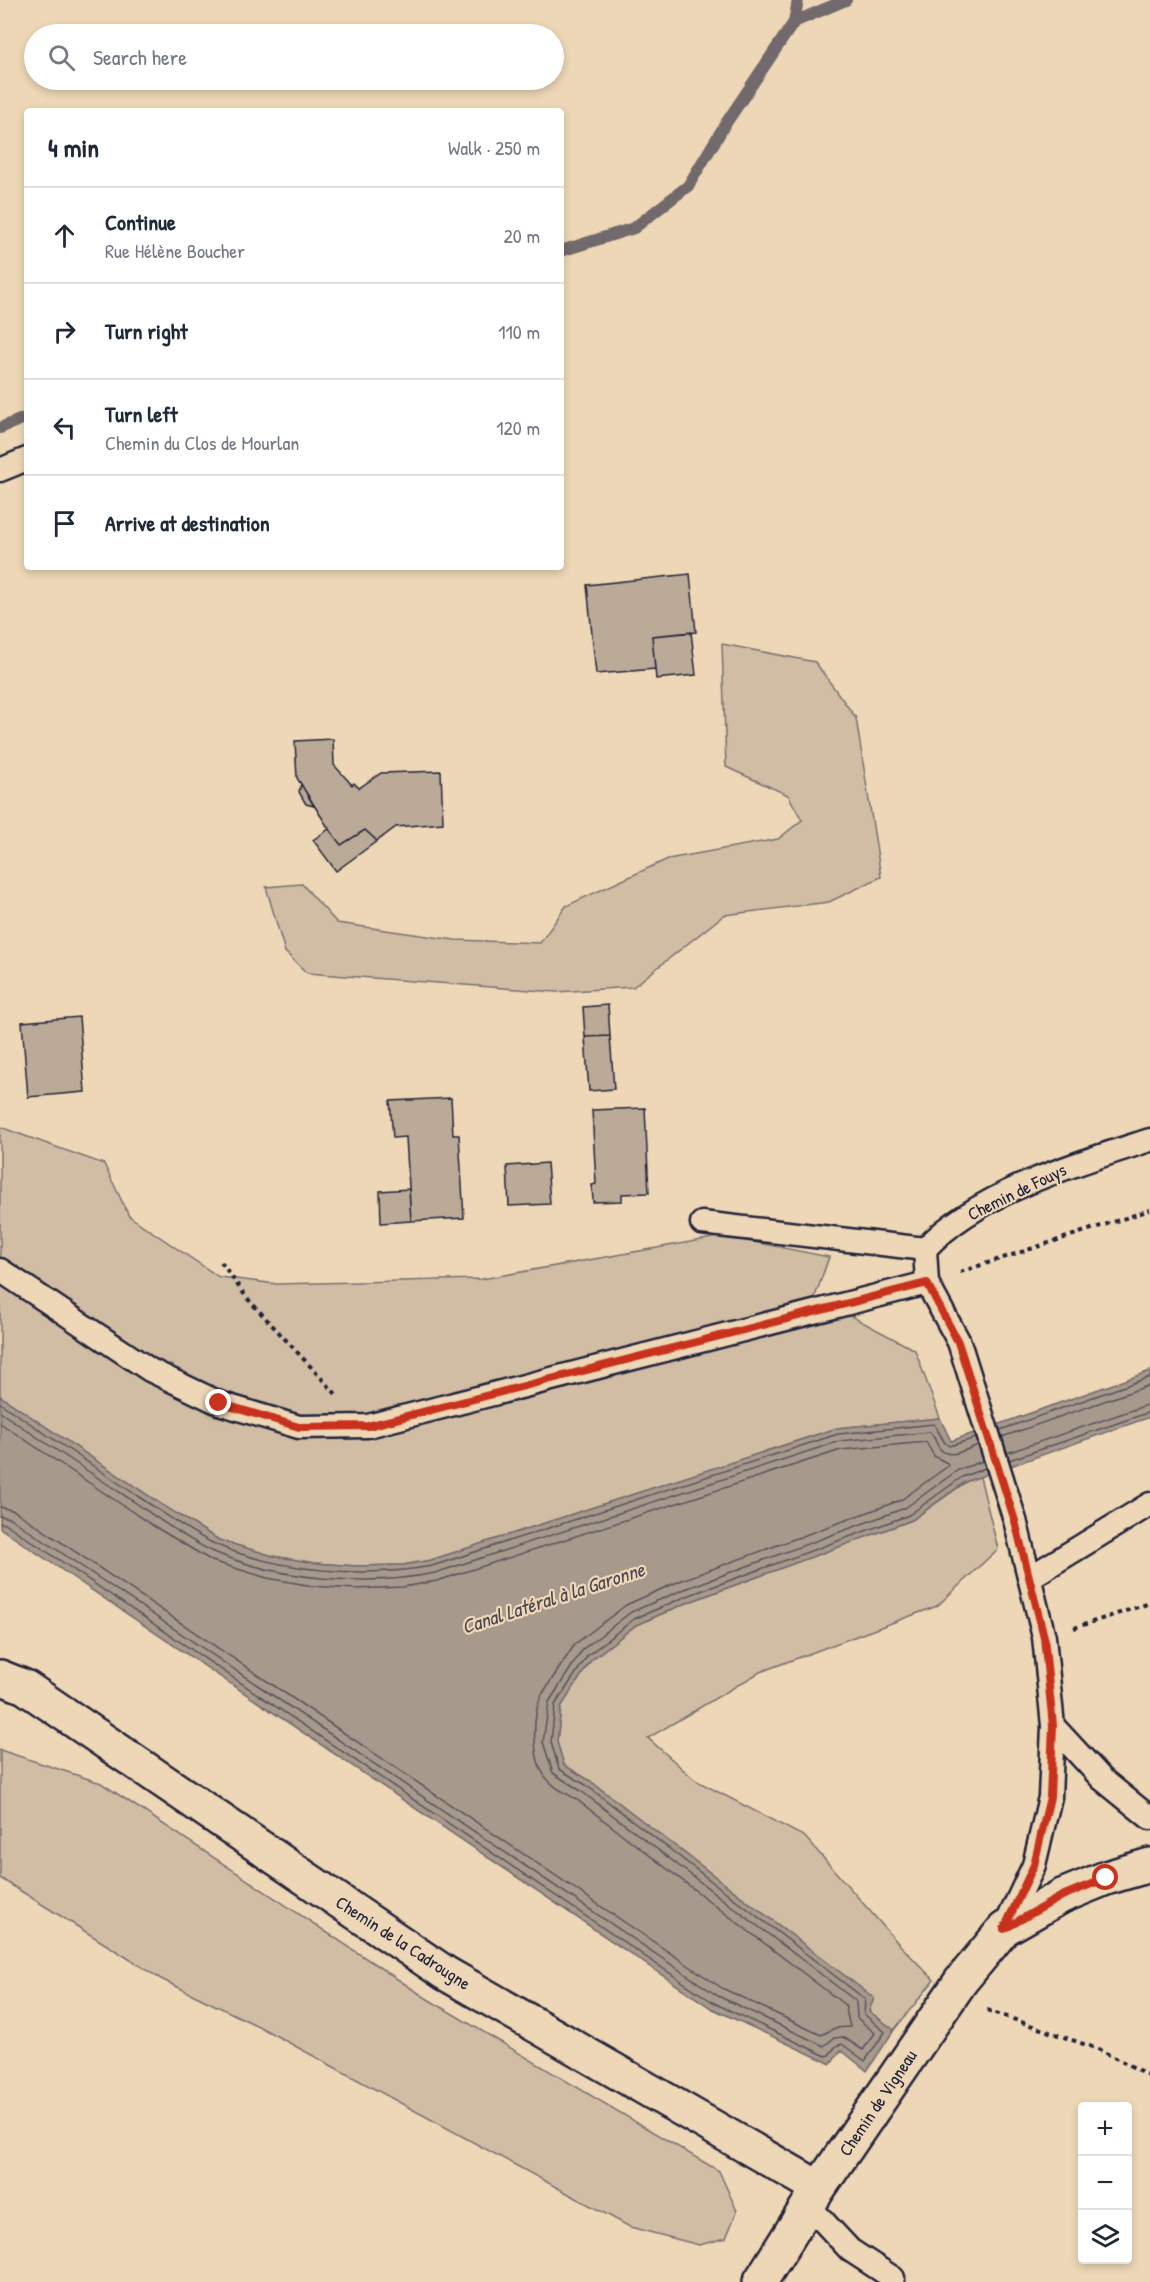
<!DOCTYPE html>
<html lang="en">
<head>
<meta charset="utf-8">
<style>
	:root { --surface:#fff; --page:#f2f2f3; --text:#1f2937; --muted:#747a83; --line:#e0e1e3 }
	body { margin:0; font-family:"Patrick Hand",sans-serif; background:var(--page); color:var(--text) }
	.controls { position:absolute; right:18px; bottom:18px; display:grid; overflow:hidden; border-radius:6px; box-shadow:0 3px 9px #0003 }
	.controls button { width:54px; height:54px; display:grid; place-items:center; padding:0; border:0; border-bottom:2px solid var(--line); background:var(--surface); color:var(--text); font:30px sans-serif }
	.stop { position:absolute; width:18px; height:18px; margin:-14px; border:4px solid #c8321e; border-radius:50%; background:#fff }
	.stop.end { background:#c8321e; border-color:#fff; box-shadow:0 2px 6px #0008 }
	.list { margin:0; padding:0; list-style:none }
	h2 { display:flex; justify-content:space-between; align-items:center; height:78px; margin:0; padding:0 24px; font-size:26px }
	h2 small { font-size:20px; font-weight:400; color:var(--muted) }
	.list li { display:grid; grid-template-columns:39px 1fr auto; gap:18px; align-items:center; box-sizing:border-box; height:96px; padding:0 24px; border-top:2px solid var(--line) }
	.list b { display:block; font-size:22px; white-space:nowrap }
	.list p { margin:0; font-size:20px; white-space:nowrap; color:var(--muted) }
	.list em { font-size:20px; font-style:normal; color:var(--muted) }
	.icon { flex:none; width:33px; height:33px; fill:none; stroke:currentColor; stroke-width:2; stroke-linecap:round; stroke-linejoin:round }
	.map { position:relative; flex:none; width:1150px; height:2282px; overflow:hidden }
	.search { position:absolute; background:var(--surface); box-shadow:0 3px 9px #0003; left:24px; top:24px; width:540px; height:66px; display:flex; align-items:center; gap:15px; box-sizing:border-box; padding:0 21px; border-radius:33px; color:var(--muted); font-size:22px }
	.panel { position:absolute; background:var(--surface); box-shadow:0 3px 9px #0003; left:24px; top:108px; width:540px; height:462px; border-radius:6px }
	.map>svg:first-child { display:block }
	.green { fill:#d0bda4; stroke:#797070; stroke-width:1.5 }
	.water { fill:#a7998c; stroke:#72696c; stroke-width:1.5 }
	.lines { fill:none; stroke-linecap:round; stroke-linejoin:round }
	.shore { stroke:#57525b; stroke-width:1.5 }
	.stream { stroke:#72696c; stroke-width:12 }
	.building { fill:#baaa97; stroke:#22223b; stroke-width:1.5 }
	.service-casing { stroke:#22223b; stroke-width:27 }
	.minor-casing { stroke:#22223b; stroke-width:38 }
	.path { stroke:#22223b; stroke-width:4; stroke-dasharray:4.5 4.5; stroke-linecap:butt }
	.service { stroke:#edd7b6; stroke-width:22 }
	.minor { stroke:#edd7b6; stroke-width:33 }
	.route { stroke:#c8321e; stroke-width:8 }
	.labels { text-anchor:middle; stroke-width:4.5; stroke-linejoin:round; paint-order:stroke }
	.street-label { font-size:18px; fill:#22223b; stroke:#edd7b6 }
	.water-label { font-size:20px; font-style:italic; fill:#4a4653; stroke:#edd7b6 }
</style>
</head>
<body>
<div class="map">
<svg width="1150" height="2282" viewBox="0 0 1150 2282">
	<rect width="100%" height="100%" fill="#edd7b6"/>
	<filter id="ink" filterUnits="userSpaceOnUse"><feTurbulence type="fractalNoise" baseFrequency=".0167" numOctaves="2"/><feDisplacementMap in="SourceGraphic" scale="12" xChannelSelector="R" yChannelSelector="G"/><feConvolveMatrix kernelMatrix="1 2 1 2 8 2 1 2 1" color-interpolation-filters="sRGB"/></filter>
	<g filter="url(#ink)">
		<path class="green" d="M722,644l93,18 41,56 25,159 -52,25 -105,13 -91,72 -77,5 -249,-19 -22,-21 -19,-65 36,-3 35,39 118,17 85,3 26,-37 102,-47 110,-20 24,-19 -14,-25 -62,-28z
			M0,1127l104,37 25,52 90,61 58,7 205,-5 242,-43 105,21 -14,40 100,53 25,68 -103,10 -406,132 -28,5 -47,1 -41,-3 -42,-7 -54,-16 -55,-34 -164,-110z
			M979,1473l19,76 -61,57 -177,66 -112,66 47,42 110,57 93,106 36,37 -40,50 -26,-19 6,-12 -285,-219 -25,-15 -7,-23 4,-35 30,-47 45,-35 53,-23 223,-82z
			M0,1750l101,33 325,215 293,173 18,40 -11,27 -27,7 -69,-18 -372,-201 -97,-47 -161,-101z"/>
		<path class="water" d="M1150,1371v46l-185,65 -53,38 -223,82 -53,23 -45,35 -30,47 -4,35 7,23 25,15 285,218 -5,13 25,19 -27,41 -26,-21 -10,14 -120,-56 -711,-480v-132l164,110 55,34 54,16 42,7 41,3 47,-1 28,-5 406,-132 103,-10 11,23z"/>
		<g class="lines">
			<path class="shore" d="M0,1403c45,31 91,61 136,92 23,15 57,40 81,50 64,27 148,33 215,21l406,-132 96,-10 11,19 4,3 27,-8
				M0,1412c44,30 89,60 133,89 23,16 57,41 81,51 66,28 152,35 221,21l405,-132 90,-9c5,5 6,12 10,17 10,11 27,0 38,-4
				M0,1423l152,102 60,36 55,17 46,8 42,3 48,-2 34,-6 404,-131 85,-8 8,14 13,7 1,3 -47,34 -219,80 -56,25 -51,39 -34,52c-9,21 -10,68 8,85 7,8 18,13 27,18l269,206 5,22 -15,1 -14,7 -99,-47 -707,-477 -15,-4
				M1000,1430l150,-53
				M1002,1437l148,-52
				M1007,1453l143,-49
				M1009,1460l141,-48
				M0,1516l10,2 708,478 106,50 10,-8 9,-1 20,13 12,-17 -18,-15 -1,-17 -275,-210 -28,-18 -10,-31 6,-40 34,-53 48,-37 54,-23 220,-81 53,-38 25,-9
				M0,1523l6,1 708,479 112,53 3,-1 7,-9 6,-2 23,17 20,-29 -21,-18 1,-15 -279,-214 -27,-16 -8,-27 4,-37 33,-50 46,-36 53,-23 222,-81 53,-38 23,-9"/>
			<path class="stream" d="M794,22l4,-22
				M561,251l73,-23 54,-42 38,-63 68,-101 52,-22
				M0,428l27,-11"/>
		</g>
		<path class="building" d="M690,574l6,58 -44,4 3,33 -59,5 -9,-89z
			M691,632l5,43 -40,4 -4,-43z
			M333,739l1,26 18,20 2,-2 5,5 22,-15 60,-2 2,52 -47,4 -19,14 -12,-11 -24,15 -12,-16 -32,-51 -2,-37z
			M301,784l13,22 -8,-2 -7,-12z
			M329,829l12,16 24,-15 12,11 -41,30 -23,-31z
			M608,1005l2,31 -25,1 -2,-30z
			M79,1017l6,75 -57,5 -6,-75z
			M610,1036l4,53 -25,2 -4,-54z
			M451,1098l2,37h6l5,83 -53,3 -5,-84 -13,1 -3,-37z
			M645,1108l4,85 -27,1v7l-29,1 -1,-17 4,-1 -4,-74z
			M547,1163l3,41 -41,2 -2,-40z
			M409,1189l2,32 -30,2 -1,-32z"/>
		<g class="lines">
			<defs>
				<path id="service" d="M0,470l27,-11
					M702,1223l223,26
					M0,1270l150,100 69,33 80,24 69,-1 559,-143
					M1029,1578l121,-74
					M1053,1726l49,53 48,39
					M1004,1929l30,-64 16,-68 3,-71 -9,-89 -29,-117 -56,-178 -32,-59 -2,-34c53,-57 153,-86 225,-109
					M809,2206l41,44 43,28"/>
				<path id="minor" d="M0,1677l25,10 420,286 374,215
					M760,2282l59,-94 142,-207 43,-52 58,-33 44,-18 44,-13"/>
			</defs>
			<use href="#service" class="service-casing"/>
			<use href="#minor" class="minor-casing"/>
			<path class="path" d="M221,1262l26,36 89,96
				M960,1272l190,-62
				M1074,1628l76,-25
				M987,2010l111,39 52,27"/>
			<use href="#service" class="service"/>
			<use href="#minor" class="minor"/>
		</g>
	</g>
	<g class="lines" filter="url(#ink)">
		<path class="route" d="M219,1403l80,24 69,-1 559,-143 31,59 57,179 29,116 9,89 -3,71 -16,68 -30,64 58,-33 44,-18"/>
	</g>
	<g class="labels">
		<g class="street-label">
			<text transform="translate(1017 1192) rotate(-26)" y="6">Chemin de Fouys</text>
			<text transform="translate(403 1943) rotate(33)" y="6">Chemin de la Cadrougne</text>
			<text transform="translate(878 2103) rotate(-56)" y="6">Chemin de Vigneau</text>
		</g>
		<g class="water-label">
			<text transform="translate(553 1598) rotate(-18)" y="7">Canal Latéral à la Garonne</text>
		</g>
	</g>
</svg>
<div class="controls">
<button>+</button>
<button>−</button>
<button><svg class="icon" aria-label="layers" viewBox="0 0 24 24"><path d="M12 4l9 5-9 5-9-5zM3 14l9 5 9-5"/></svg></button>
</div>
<div class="stop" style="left:1106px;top:1878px"></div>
<div class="stop end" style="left:219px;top:1403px"></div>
<div class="search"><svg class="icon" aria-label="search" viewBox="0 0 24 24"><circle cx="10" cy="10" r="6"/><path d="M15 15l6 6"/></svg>Search here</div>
<section class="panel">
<h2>4 min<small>Walk · 250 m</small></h2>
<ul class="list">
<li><svg class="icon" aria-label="ahead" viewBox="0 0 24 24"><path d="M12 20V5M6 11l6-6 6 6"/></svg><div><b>Continue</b><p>Rue Hélène Boucher</p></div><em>20 m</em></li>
<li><svg class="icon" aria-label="right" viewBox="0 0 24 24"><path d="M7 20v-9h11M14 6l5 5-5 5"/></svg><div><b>Turn right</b></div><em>110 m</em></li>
<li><svg class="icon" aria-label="left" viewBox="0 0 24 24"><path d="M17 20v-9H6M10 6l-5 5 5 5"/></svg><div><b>Turn left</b><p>Chemin du Clos de Mourlan</p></div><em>120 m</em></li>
<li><svg class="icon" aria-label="arrive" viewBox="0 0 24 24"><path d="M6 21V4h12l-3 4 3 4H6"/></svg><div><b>Arrive at destination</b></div></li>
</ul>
</section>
</div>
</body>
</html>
